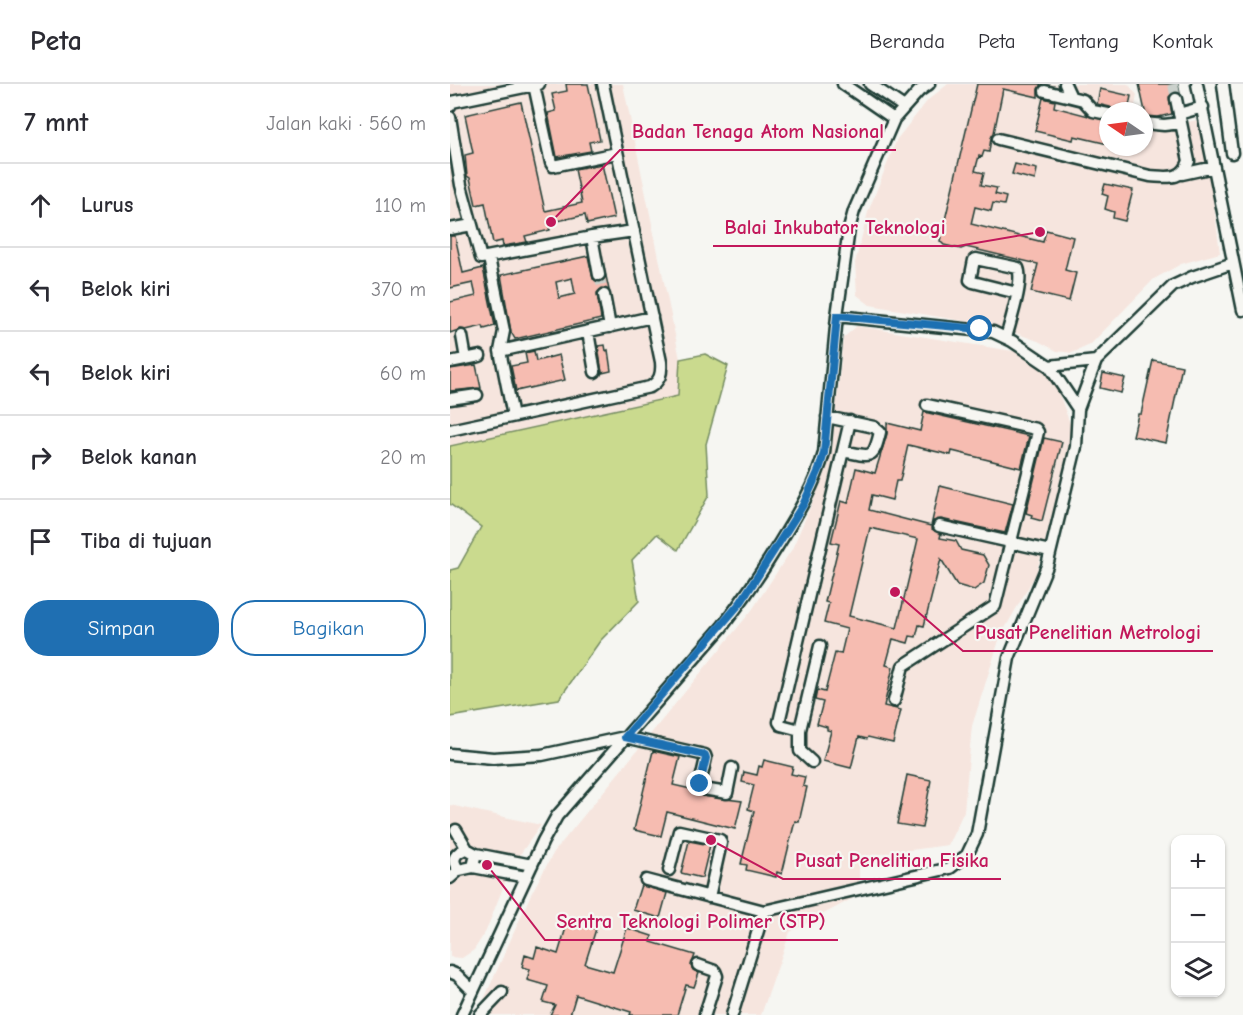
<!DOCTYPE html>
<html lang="id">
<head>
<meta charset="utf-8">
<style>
	:root { --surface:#fff; --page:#f2f2f3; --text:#2b2b33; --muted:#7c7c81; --line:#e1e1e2; --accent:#1f6fb2 }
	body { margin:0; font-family:"Comic Neue",sans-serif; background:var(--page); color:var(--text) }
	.controls { position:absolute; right:18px; bottom:18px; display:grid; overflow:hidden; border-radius:12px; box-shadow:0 2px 4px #0004 }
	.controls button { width:54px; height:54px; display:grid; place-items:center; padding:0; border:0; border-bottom:2px solid var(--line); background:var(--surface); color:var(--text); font:30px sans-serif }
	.compass { position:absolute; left:649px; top:18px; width:54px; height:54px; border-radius:50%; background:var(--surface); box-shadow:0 2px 4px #0004; rotate:283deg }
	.stop { position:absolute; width:18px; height:18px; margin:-14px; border:4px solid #1f6fb2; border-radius:50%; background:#fff }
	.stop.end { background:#1f6fb2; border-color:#fff; box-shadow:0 2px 6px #0008 }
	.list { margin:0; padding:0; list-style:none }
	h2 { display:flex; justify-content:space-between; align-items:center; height:78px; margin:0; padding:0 24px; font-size:26px }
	h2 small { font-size:20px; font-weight:400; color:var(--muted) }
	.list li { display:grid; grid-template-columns:39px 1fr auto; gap:18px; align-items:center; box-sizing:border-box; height:84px; padding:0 24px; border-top:2px solid var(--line) }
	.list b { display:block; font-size:22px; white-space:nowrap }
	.list em { font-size:20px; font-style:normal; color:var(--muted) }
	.actions { display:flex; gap:12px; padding:18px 24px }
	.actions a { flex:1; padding:14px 0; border:2px solid var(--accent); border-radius:24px; text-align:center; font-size:21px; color:var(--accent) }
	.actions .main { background:var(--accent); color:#fff }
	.icon { flex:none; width:33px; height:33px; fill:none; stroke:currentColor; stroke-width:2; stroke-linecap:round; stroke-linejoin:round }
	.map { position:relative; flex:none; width:793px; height:931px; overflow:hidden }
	header { display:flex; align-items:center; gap:36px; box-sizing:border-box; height:84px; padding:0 30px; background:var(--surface); border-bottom:2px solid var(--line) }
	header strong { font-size:28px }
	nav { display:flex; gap:33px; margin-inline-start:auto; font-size:21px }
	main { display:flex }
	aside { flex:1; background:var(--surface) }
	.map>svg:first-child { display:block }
	.built { fill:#f6e5de }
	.green { fill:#cada8e; stroke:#748c61; stroke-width:1.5 }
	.building { fill:#f6bcb1; stroke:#1f3d34; stroke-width:1.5; fill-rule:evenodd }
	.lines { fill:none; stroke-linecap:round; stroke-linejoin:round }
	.minor-tunnel { stroke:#cbd1cc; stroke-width:10; stroke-dasharray:10 5; stroke-linecap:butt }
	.minor-casing { stroke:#1f3d34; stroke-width:15 }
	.minor { stroke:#f6f6f2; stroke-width:10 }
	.route { stroke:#1f6fb2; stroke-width:8 }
	.leader { fill:none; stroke:#c2185b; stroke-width:2 }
	.callout-dot { fill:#c2185b; stroke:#f6f6f2; stroke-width:2 }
	.callout-label { font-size:20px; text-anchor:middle; font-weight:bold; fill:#c2185b; stroke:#f6f6f2; stroke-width:4.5; stroke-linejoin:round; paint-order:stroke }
</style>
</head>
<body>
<header>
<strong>Peta</strong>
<nav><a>Beranda</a><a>Peta</a><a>Tentang</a><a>Kontak</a></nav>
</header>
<main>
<aside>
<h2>7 mnt<small>Jalan kaki · 560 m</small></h2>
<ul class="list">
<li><svg class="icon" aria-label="ahead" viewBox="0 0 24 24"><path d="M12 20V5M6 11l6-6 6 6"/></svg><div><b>Lurus</b></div><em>110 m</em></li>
<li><svg class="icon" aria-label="left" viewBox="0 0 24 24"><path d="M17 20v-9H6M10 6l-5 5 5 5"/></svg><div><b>Belok kiri</b></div><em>370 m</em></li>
<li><svg class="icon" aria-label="left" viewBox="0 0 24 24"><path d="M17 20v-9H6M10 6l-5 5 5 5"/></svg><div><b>Belok kiri</b></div><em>60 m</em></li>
<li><svg class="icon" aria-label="right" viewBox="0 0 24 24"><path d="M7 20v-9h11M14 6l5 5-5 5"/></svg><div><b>Belok kanan</b></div><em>20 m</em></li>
<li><svg class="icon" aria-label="arrive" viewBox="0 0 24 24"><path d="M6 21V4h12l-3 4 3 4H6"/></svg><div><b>Tiba di tujuan</b></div></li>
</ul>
<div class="actions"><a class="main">Simpan</a><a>Bagikan</a></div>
</aside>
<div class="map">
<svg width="793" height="931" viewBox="0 0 793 931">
	<rect width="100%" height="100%" fill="#f6f6f2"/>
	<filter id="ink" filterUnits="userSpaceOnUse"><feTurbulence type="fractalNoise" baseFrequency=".0167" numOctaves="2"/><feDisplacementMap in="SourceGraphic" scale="12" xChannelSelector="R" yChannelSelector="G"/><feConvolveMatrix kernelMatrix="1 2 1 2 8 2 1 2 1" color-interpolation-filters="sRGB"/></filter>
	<g filter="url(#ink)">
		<path class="built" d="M0,0h173l57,275 -2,37 -228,50z
			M498,0h180l9,11 -3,16h-26v36h36v-25l21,4 38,-7 17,134 -39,11 -27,15 -64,66 -18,8 -15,-2 -19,-10 -40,-14 -128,-22 -13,-10 -2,-32 13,-51 29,-73 31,-39z
			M407,242l174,28 19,16 21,56 1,18 -36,130 -36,63 -28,89 -8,85 -16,34 -89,12v38l-69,37 -29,83h-284l54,-121 23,-42 198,-242 40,-61 21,-48 15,-51 10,-58 5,-54z
			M0,721l91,20 -30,42 -25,64 -12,19 -12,8 -12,-1z"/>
		<path class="green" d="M255,270l23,12 -22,78 3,51 -31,55 -21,-16 -25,26 7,41 -39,40 -41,58 -109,18v-147l8,-2 23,-41 -31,-23v-58l228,-50 2,-37z"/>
		<path class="building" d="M116,0h22l12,56 -11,2 2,9 -34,6 -9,-44 8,-2 -4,-17 15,-3z
			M527,0h64l-3,5v8l-35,-8 -9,44 -3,5 -2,14 -5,-1 -2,6 -3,-1 -4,15 9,2 -3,12 16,3 -2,6 11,3 -2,8 -11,-2 -2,8 -16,-4 -4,17 72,18 3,-12 27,7 -8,33 11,3 -7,28 -38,-9 7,-28 -72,-17 -5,2 -17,-4 -4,-4z
			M689,0h39l2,9 -6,-1 -5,5 3,17 -14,3 -12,-1z
			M650,5l31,7 -3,15h-13l-5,-4 -13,-3z
			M593,14l12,3 -1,6 54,14v23l-34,-8 -1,4 -38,-9z
			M71,18l24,109 37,-8 -7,-34 27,-5 12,54 -27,6 -2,-9 -37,8 2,7 -25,6 2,6 -24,4 -1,-5 -9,2 -8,-40 -9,2 -6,-27 -3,-2 -2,-21 8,-2 -8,-38z
			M565,80l22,5 -2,11 -23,-6z
			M655,100l28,6 -8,31 -12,-3 1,-6 -9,-3 3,-13 -6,-2z
			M0,152h5l8,37 20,-5 12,58 -11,3 -1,-3 -17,4 -5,-1 -11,4v-31l26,-6 -3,-13 -23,5z
			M138,172l5,23 8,3 5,-6 3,14 -7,-2 -5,5 4,26 -86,20 -4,-7 -10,-57zM122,194l3,16 -16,4 -3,-16z
			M155,261l1,6 2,-1 3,21 -9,2 -4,-27z
			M84,267l2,10 23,-6 6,25 -49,11 -5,-25 16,-3 -2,-10z
			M703,276l29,6 -16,77 -33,-7 5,-22h3z
			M26,281l5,23 -31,3v-22z
			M653,289l22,5 -4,15 -21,-5z
			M474,328l105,24 -8,32 -69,-17 -1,4 -43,-10 -8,36h-4l-4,19 -20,-5 -3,15 62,16 9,-40 73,18 -8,29 -64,-14 -8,2 -1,8 9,5 -1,4 16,3 5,9 22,5 6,10 -5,18 -10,7 -17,-5 -16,-26 -17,67 -5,-1 -3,12 -6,-1 -2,7 -15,-4 -7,26 7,2 -9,39 17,4 -8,33 -25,-6 -1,2 -8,-2 -8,31 -28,-7 8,-30 -4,-1v-3l-10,-3 6,-22 -8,-2 2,-10 8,2 10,-39 6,1 6,-25 -23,-6 5,-20 -4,-1 14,-58 -8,-2 10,-41 7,2 8,-35 19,5 12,-39v-11l33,8zM420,444l48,11 -21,89 -48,-12z
			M594,354l18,4 -20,79 -11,-3 1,-3 -6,-2z
			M203,667l27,6 -7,28 22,5 7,6 40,5 -7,28 -68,-17 -6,24 -27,-6z
			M314,676l29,7 -2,7 14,3 -2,9 4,1 -8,35 -4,-1 -13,53 -5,-2 -1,5 -30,-7 1,-5 -6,-1 13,-53 -6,-2 6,-24 -12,-3 2,-10 13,3 2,-9 3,1z
			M457,691l24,5 -9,48 -25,-4z
			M239,757l21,4 -8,33 -21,-5z
			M191,801l26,8 -7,25 -27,-8z
			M118,837l28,8 -11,35 28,8 14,-44 25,8 -1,6 44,13 -4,11 2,4 6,3 -5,14 -8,-2 -9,30h-47l1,-3 -55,-17 -6,20h-20l5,-10 -12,-3 5,-16 -21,-6 3,-11 -8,-2 3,-12 9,3 3,-11 21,7z"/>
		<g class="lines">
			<path class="minor-tunnel" d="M723,0l3,15
				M149,191l5,20"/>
			<defs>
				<path id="minor" d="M393,0l51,35
					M420,0l34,23
					M615,0l6,13 12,3 10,11 15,3
					M747,0l46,226
					M773,0l9,69
					M84,1l17,78 2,3 64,-13
					M595,7l26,6
					M0,22l2,-4 87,-18
					M729,30l24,-7
					M0,33l11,68 20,73 111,-21 42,-6
					M694,39l20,2 17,-2
					M548,55l152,37c18,1 32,5 39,-15l-13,-62
					M732,90l32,-7
					M0,145l22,-4
					M142,153l7,38
					M39,174l15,73 -4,20
					M154,211l6,32
					M387,232l156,16 19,9 37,25 29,43
					M138,248l7,40
					M12,252l4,23
					M556,254c4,-16 18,-56 12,-70l-42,-9 -2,1 -4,20 3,2 44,11
					M0,278l30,-6
					M599,282l47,-5
					M0,315l27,-4
					M63,332l-13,-65 152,-34
					M377,333l47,10 6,5c-7,30 -10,24 -37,19
					M0,346l200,-43c10,-6 12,-13 11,-25l-58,-278
					M489,442l111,25
					M444,617l9,-35 92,-60 43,-174 -2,-3 -109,-24
					M350,646l20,-84
					M0,670l43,4 49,-3 83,-18 80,18 1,3 -6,26 3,5 24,4 5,-25
					M362,678l-12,-11v-21l-19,-5 -2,-3 71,-301
					M26,770l56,11
					M23,783l53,10
					M9,786c-9,-10 -4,-18 8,-21
					M219,786l10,-39 41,9 1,3 -12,54
					M0,794l9,-8 14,-3 3,-13 -9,-5 -11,-19
					M196,796l118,31
					M248,881l17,6 2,5 -12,38
					M0,888l7,3 16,16
					M12,931l81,-174 14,-25 165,-189c20,-26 38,-52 55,-80 19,-31 37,-59 47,-94l13,-137 12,-87 5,-18 40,-92 25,-28 10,-7
					M30,931l22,-23
					M282,931l32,-104 186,-43 17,-13 10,-21 32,-176 38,-92 29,-119 2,-38 18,-48 77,-75 19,-9 41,-14"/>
			</defs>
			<use href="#minor" class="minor-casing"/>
			<use href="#minor" class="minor"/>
		</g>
	</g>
	<g class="lines" filter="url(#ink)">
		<path class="route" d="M250,700l6,-26 -1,-3 -80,-18 116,-135 62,-97 16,-35 5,-17 13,-137 143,13"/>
	</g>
	<path class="leader" d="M101 138L170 66H446M590 148L508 162H263M445 508L513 567H763M261 756L333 795H551M37 781L95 856H388"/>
	<g class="callout-dot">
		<circle cx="101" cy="138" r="6"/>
		<circle cx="590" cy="148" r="6"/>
		<circle cx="445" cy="508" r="6"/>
		<circle cx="261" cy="756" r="6"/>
		<circle cx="37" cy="781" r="6"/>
	</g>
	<g class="callout-label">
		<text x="308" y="54">Badan Tenaga Atom Nasional</text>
		<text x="385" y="150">Balai Inkubator Teknologi</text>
		<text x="638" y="555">Pusat Penelitian Metrologi</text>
		<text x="442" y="783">Pusat Penelitian Fisika</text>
		<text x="241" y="844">Sentra Teknologi Polimer (STP)</text>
	</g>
</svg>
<div class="controls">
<button>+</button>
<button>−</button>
<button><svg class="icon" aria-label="layers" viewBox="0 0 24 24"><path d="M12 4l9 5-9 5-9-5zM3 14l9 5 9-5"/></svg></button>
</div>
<svg class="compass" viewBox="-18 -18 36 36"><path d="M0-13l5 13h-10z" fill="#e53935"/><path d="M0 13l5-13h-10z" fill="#7c7c81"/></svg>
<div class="stop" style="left:530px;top:245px"></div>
<div class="stop end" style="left:250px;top:700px"></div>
</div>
</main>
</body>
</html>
